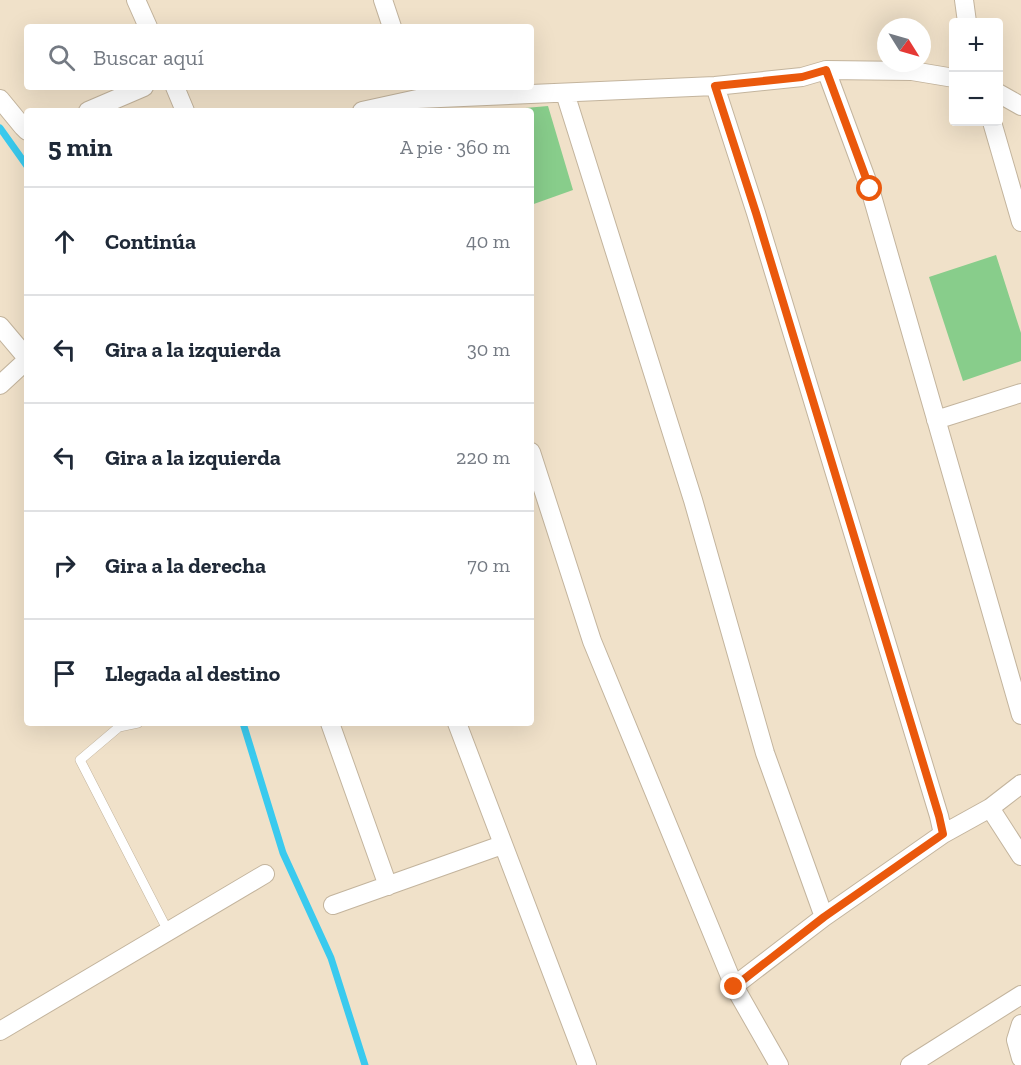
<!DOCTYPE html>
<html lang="es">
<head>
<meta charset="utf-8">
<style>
	:root { --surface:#fff; --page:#f6f6f7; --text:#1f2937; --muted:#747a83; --line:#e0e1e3 }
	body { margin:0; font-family:"Zilla Slab",serif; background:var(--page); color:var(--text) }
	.controls { position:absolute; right:18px; top:18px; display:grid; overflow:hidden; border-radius:6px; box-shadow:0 6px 24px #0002 }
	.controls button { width:54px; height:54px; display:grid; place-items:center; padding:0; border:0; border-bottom:2px solid var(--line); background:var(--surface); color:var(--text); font:30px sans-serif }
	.compass { position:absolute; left:877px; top:18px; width:54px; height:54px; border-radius:50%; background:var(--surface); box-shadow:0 6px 24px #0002; rotate:127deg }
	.stop { position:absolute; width:18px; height:18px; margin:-14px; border:4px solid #ea580c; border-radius:50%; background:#fff }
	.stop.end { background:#ea580c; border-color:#fff; box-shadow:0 2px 6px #0008 }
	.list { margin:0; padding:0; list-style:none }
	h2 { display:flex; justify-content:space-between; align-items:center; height:78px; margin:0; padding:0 24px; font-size:26px }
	h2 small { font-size:20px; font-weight:400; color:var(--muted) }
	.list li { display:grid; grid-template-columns:39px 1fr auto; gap:18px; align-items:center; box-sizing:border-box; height:108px; padding:0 24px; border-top:2px solid var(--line) }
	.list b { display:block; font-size:22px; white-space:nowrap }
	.list em { font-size:20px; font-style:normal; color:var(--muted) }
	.icon { flex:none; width:33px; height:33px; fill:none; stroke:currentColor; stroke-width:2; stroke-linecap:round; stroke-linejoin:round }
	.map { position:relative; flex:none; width:1021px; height:1065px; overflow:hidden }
	.search { position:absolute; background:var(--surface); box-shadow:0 6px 24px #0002; left:24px; top:24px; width:510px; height:66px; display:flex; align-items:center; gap:15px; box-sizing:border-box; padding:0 21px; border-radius:6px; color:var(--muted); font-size:22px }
	.panel { position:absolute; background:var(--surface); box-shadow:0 6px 24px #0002; left:24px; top:108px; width:510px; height:618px; border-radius:6px }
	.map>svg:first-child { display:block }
	.green { fill:#88cd8b }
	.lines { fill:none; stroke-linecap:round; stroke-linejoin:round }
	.stream { stroke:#3acaee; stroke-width:7 }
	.service-casing { stroke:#c3b49d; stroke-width:10 }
	.minor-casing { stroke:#c3b49d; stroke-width:20 }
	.service { stroke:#fff; stroke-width:9 }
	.minor { stroke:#fff; stroke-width:18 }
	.route { stroke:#ea580c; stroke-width:8 }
</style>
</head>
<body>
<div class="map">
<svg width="1021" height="1065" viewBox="0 0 1021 1065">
	<rect width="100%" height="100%" fill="#f0e1c9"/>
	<path class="green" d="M548,106l25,84 -42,15v-94h-41z
		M996,255l25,78v28l-58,20 -34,-104z"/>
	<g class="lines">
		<path class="stream" d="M0,128l27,38
			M243,723l40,130 48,105 34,107"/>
		<defs>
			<path id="service" d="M138,723l-19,4 -39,33 88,171"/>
			<path id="minor" d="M136,0l12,27
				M383,0l9,27
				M964,0l3,22
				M826,70l44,119 151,526
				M715,86l41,127 183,603 4,18
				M175,87l10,24
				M565,93l128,407 72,253 59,164
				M998,93l23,13
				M0,99l23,28 4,4
				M88,111l56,-24
				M362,111l55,-12 298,-13 87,-9 24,-7 86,1 42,7
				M992,122l29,100
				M0,326l27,32
				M0,385l27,-25
				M936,420l85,-27
				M531,452l61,189 142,345 45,79
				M330,723l58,163
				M457,723l130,342
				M990,808l31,48
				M333,905l169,-60
				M734,986l90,-69 119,-83 47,-26 31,-24
				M1021,1024l-5,16 5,18
				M0,1031l265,-157
				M910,1065l111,-70"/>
		</defs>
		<use href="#service" class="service-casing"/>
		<use href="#minor" class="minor-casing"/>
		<use href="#service" class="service"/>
		<use href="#minor" class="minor"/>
	</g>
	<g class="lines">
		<path class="route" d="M734,987l90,-70 119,-83 -4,-18 -183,-603 -41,-127 87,-9 24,-7 44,119"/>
	</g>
</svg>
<div class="controls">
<button>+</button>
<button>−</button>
</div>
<svg class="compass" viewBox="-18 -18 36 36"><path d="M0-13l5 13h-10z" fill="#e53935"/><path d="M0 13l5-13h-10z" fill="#747a83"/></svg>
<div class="stop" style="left:870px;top:189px"></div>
<div class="stop end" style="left:734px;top:987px"></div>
<div class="search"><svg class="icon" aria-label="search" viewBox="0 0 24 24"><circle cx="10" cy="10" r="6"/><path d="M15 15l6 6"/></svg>Buscar aquí</div>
<section class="panel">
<h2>5 min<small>A pie · 360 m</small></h2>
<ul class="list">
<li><svg class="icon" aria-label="ahead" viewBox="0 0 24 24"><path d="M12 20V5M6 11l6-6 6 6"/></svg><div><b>Continúa</b></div><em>40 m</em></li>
<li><svg class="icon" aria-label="left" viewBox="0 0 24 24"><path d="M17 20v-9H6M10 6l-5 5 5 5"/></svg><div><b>Gira a la izquierda</b></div><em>30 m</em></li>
<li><svg class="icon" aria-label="left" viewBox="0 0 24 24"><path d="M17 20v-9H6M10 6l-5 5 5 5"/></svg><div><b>Gira a la izquierda</b></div><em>220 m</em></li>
<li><svg class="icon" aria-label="right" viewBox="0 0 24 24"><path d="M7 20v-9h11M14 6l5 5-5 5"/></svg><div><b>Gira a la derecha</b></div><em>70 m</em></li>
<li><svg class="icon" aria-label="arrive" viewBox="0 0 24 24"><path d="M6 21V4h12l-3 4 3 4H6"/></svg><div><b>Llegada al destino</b></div></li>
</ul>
</section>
</div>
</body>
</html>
